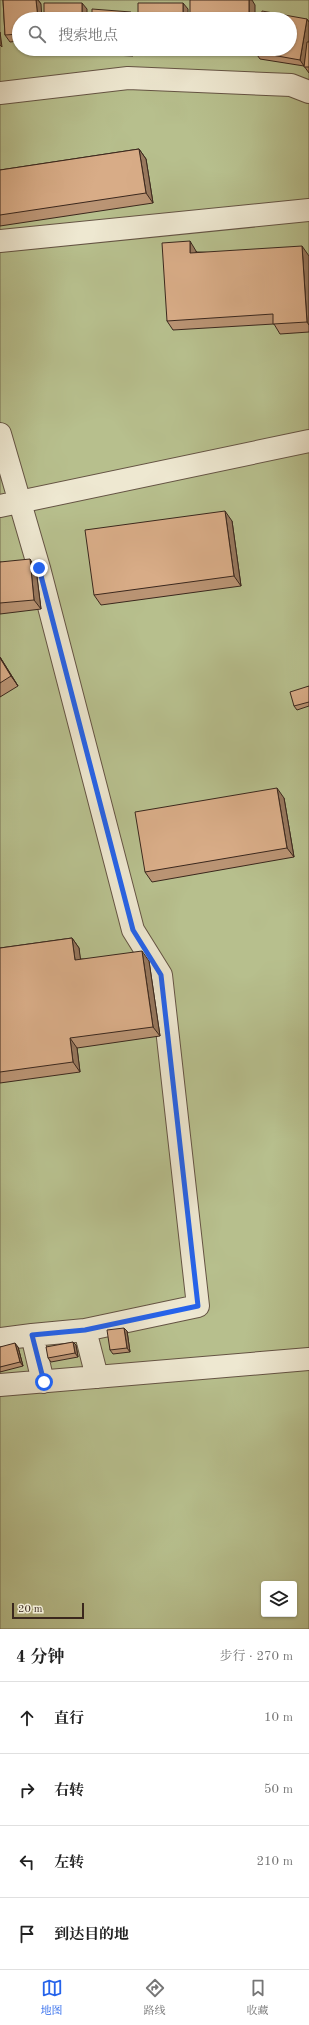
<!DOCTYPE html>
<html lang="zh">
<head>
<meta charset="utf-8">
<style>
	:root { --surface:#fff; --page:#f6f6f6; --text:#222; --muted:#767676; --line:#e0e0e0; --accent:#2563eb }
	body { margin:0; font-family:"Old Standard TT","Noto Serif SC",serif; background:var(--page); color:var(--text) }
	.controls { position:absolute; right:12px; bottom:12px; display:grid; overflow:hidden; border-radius:4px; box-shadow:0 1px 3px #0004 }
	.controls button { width:36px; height:36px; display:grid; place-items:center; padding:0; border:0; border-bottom:1px solid var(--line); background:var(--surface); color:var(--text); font:20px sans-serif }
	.scale { position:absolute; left:12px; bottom:10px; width:72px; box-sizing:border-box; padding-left:4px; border:2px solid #3a271d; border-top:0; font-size:11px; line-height:14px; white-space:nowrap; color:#3a271d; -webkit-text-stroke:3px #eee8d1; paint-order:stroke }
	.stop { position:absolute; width:12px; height:12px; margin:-9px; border:3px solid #2563eb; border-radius:50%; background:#fff }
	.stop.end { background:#2563eb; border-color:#fff; box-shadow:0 1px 4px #0008 }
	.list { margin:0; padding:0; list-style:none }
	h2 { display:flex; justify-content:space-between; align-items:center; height:52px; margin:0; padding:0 16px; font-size:17px }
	h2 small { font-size:13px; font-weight:400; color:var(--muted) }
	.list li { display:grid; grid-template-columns:26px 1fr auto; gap:12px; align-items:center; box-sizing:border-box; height:72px; padding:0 16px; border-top:1px solid var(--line) }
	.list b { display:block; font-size:15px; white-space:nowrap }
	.list em { font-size:13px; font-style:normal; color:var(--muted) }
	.icon { flex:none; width:22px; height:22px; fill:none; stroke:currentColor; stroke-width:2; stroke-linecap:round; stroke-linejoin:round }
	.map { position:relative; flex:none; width:309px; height:1629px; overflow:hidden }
	.search { position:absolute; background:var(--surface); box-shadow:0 1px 3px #0004; left:12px; right:12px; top:12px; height:44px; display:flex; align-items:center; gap:10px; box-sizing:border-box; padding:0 14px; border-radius:22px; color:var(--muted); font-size:15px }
	.sheet { height:340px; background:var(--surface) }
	nav { display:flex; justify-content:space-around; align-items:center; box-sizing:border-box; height:56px; border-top:1px solid var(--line); background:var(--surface); font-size:11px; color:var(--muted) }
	nav a { display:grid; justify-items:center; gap:2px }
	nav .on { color:var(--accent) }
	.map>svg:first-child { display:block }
	.green { fill:#b7bf8d; stroke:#787355; fill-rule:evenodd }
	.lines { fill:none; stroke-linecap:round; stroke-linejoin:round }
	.minor-casing { stroke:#655444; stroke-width:24 }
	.minor { stroke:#eee8d1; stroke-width:22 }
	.wall { fill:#ba9474; stroke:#3a271d }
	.shaded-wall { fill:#97785e; stroke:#3a271d }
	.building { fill:#d8ac87; stroke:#3a271d }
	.route { stroke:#2563eb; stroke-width:5 }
</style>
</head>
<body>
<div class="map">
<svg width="309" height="1629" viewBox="0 0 309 1629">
	<rect width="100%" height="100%" fill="#e5dbb8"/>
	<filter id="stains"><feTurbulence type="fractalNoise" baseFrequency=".005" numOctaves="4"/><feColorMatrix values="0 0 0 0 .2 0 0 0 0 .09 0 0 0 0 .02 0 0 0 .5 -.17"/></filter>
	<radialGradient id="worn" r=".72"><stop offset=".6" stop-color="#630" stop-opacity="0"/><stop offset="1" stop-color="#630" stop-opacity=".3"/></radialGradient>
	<path class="green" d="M0,0h309v1629h-309zM19,19h271v30h-271zM264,1584h30v30h-30z"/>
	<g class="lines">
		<defs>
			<path id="minor" d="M0,93l128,-15 163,7 18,7
				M0,241l309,-31
				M0,434l39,134 94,362 28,45 37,331 -113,24 12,47
				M0,506l309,-65
				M32,1335l53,-5
				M0,1339l32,-4 11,47
				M0,1385l309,-26"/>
		</defs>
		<use href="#minor" class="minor-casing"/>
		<use href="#minor" class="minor"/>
	</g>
	<path class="wall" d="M3,0h35l3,4 -22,15v22l-9,1 -5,-7z
		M307,19l2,3v51l-5,-7 -44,-7 -5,-7z
		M91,49h43l-1,7 -39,-2z
		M140,49h48v4h-45z
		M194,49h61v3h-59z
		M139,149l7,10 7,44 -153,23v-56z
		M196,251l1,1 112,4v76l-29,2 -6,-10 -101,6 -6,-9z
		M232,521l9,65 -140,19 -7,-10z
		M0,562l36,7 5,40 -41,5z
		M0,657l18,29 -18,11z
		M309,686v20l-12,4 -3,-4z
		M284,798l10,59 -142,25 -7,-10z
		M72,938l7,10 1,11 69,2 11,75 -83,12 3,24 -80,11v-135z
		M124,1328l3,3 3,21 -17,2 -3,-4z
		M73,1342l3,3 2,12 -27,5 -3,-4z
		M0,1347h18l5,19 -23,6z"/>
	<path class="shaded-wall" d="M36,0h2l3,4 1,15h-4z
		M249,0h3l3,5v14h-6z
		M82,3l5,6v10h-5z
		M183,3l5,6v10h-5z
		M131,12l5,7h-5z
		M307,19l2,3v18l-5,26 -4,-6z
		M0,32l2,15 -2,-2z
		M128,49h6l-1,7 -5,-6z
		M185,49h3v4z
		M139,149l7,10 7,44 -7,-10z
		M190,241l6,10 1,12 -7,-10z
		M302,246l7,10v69l-2,-3z
		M225,511l7,10 9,65 -7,-10z
		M30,559l6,10 5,40 -7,-9z
		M0,657l18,29 -7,-10 -11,-18z
		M277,788l7,10 10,59 -7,-9z
		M72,938l7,10 3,22 -7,-10z
		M142,951l7,10 11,75 -7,-9z
		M70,1038l7,10 3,24 -7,-10z
		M124,1328l3,3 3,21 -3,-4z
		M73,1342l3,3 2,12 -3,-4z
		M15,1343l3,4 5,19 -3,-4z"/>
	<path class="building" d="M3,0h33l2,19h-19v15l-14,1z
		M190,0h59v19h-59z
		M44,3h38v16h-38z
		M138,3h45v16h-45z
		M92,9l39,3v7h-39z
		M262,11l45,8 -7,41 -45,-8v-3h35v-30h-29z
		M307,42h2v25h-5z
		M139,149l7,44 -146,22v-45z
		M190,241v12l112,-7 5,76 -34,2v-10l-106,7 -5,-78z
		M225,511l9,65 -140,19 -9,-65z
		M30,559l4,41 -34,3v-41z
		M0,658l11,18 -11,7z
		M309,686v16l-15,4 -4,-14z
		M277,788l10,60 -142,24 -10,-60z
		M72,938l3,22 67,-9 11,76 -83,11 3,24 -73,10v-124z
		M124,1328l3,20 -17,2 -3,-20z
		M73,1342l2,11 -27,5 -2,-11z
		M15,1343l5,19 -20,5v-20z"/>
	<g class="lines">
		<path class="route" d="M39,568l94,362 28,45 37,331 -113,24 -53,5 12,47"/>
	</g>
	<rect width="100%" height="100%" filter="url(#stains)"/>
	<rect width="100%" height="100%" fill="url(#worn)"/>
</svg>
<div class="controls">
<button><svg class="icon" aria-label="layers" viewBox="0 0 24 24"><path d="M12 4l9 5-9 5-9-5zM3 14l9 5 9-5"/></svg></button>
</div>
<div class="scale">20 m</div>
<div class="stop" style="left:44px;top:1382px"></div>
<div class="stop end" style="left:39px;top:568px"></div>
<div class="search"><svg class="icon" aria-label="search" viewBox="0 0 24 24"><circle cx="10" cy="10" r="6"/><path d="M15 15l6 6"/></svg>搜索地点</div>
</div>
<section class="sheet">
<h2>4 分钟<small>步行 · 270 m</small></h2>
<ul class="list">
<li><svg class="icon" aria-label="ahead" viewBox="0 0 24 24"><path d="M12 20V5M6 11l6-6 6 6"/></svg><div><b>直行</b></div><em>10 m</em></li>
<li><svg class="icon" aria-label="right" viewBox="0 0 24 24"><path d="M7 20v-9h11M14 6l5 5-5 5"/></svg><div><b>右转</b></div><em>50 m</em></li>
<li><svg class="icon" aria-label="left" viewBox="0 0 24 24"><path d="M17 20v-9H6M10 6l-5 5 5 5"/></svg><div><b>左转</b></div><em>210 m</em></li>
<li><svg class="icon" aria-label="arrive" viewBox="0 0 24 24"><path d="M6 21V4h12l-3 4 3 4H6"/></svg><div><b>到达目的地</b></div></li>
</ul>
</section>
<nav>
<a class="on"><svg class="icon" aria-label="map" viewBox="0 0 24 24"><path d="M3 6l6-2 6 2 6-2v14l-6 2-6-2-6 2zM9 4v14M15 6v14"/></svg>地图</a>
<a><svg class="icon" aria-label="directions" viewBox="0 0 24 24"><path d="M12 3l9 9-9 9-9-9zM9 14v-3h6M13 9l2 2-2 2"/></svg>路线</a>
<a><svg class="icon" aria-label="saved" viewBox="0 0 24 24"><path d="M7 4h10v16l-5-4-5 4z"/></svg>收藏</a>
</nav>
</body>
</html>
